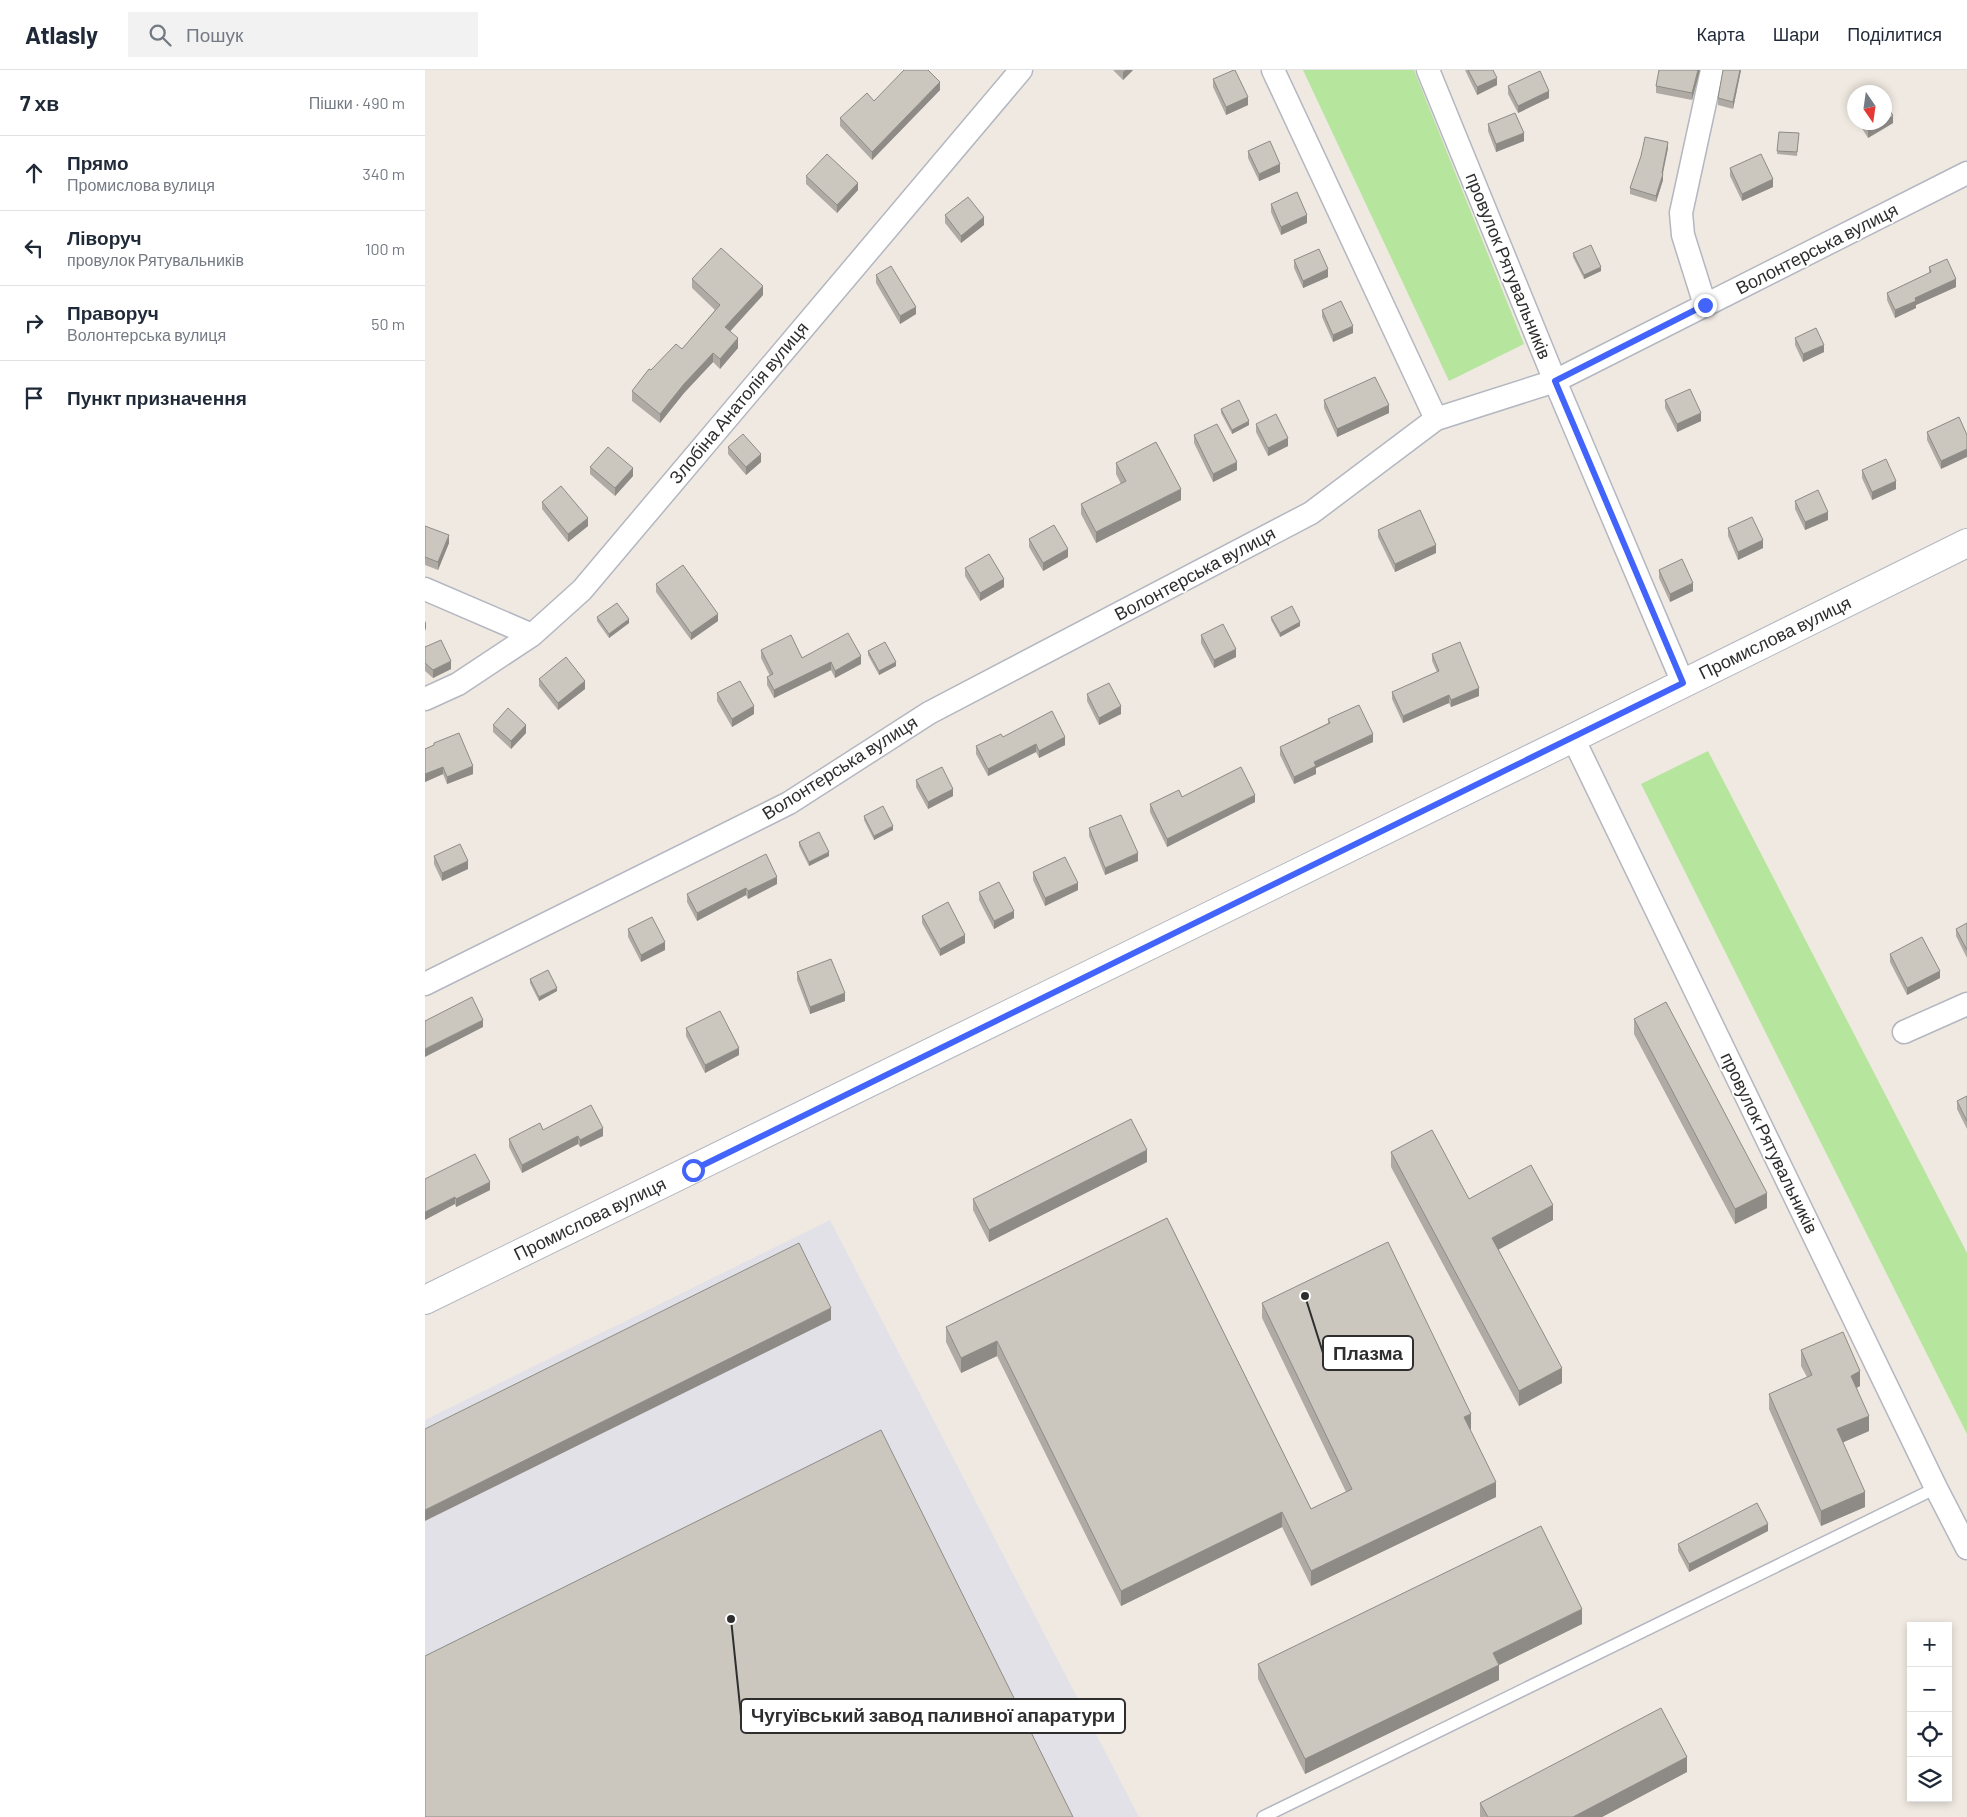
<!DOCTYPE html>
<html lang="uk">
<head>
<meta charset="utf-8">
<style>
	:root { --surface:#fff; --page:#f2f2f3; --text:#1f2937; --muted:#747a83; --line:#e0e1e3 }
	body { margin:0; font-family:Barlow,sans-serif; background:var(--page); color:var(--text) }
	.controls { position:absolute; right:15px; bottom:15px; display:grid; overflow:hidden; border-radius:0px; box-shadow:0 2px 8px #0003 }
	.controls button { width:45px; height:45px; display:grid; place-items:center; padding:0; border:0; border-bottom:1px solid var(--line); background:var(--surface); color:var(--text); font:25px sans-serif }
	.compass { position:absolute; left:1422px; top:15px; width:45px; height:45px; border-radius:50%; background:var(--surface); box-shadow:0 2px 8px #0003; rotate:167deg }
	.stop { position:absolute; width:15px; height:15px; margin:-11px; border:4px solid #4264fb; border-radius:50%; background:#fff }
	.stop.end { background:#4264fb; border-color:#fff; box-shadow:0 1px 5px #0008 }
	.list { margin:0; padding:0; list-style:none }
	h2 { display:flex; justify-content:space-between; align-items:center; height:65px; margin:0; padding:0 20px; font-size:21px }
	h2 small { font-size:16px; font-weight:400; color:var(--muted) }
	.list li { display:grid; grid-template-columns:32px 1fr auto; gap:15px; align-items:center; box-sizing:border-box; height:75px; padding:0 20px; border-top:1px solid var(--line) }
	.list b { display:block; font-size:19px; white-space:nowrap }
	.list p { margin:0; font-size:16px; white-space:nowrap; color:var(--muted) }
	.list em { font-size:16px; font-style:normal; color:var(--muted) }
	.icon { flex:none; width:28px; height:28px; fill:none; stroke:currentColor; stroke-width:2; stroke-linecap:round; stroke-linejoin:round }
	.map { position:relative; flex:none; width:1542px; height:1747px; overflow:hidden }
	header { display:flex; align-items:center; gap:30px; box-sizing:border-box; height:70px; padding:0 25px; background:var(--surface); border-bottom:1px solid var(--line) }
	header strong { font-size:24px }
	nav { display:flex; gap:28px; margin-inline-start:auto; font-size:18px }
	.search { width:350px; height:45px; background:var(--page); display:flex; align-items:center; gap:12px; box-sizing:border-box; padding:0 18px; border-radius:0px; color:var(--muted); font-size:19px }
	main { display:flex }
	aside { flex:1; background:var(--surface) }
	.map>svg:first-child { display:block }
	.industrial { fill:#e3e1e8 }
	.green { fill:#b6e59e }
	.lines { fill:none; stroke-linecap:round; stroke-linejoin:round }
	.service-casing { stroke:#b4b7c1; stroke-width:14 }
	.minor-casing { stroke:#b4b7c1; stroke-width:25 }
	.tertiary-casing { stroke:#b4b7c1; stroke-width:30 }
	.service { stroke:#fff; stroke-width:11 }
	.minor { stroke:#fff; stroke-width:22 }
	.tertiary { stroke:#fff; stroke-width:28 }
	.wall { fill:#afaba4 }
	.shaded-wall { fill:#8e8b86 }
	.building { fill:#cbc7bf; stroke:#8e8b86 }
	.route { stroke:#4264fb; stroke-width:6 }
	.labels { text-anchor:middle; stroke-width:4; stroke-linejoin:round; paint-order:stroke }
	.street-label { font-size:18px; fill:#2e2e2e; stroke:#fff }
	.leader { fill:none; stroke:#2e2e2e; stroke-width:2 }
	.callout-dot { fill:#2e2e2e; stroke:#fff; stroke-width:2 }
	.callout { fill:#fff; stroke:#2e2e2e; stroke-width:2 }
	.callout-label { font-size:19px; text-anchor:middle; font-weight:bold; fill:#2e2e2e }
</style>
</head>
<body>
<header>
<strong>Atlasly</strong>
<div class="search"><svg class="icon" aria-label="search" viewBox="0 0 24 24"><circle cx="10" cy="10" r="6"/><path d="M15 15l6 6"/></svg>Пошук</div>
<nav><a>Карта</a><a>Шари</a><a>Поділитися</a></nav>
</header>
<main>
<aside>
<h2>7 хв<small>Пішки · 490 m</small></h2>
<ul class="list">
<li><svg class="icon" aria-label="ahead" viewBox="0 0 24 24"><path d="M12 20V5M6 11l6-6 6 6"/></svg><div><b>Прямо</b><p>Промислова вулиця</p></div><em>340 m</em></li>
<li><svg class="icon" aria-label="left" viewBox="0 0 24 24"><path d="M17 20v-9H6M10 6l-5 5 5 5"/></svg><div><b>Ліворуч</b><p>провулок Рятувальників</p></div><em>100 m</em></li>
<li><svg class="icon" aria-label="right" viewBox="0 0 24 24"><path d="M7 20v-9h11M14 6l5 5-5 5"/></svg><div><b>Праворуч</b><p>Волонтерська вулиця</p></div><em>50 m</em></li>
<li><svg class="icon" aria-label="arrive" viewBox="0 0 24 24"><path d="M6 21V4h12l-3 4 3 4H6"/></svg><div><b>Пункт призначення</b></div></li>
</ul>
</aside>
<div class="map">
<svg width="1542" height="1747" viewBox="0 0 1542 1747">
	<rect width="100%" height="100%" fill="#efe9e1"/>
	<path class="industrial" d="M405,1150l309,597h-714v-397z"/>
	<path class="green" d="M878,0h111l110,274 -75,37z
		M1283,681l259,502v181l-326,-650z"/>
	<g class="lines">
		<defs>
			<path id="service" d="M838,1747l673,-329"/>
			<path id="minor" d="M848,0l163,349
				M1003,0l127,311 128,302
				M1280,235l-22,-70 -2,-22 31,-143
				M0,519l107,46
				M0,629l33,-15 74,-49 50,-45 439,-520
				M1148,668l363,750 31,60
				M0,914l364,-181 140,-90 382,-200 125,-94 119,-38 412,-208
				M1479,962l63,-28"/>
			<path id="tertiary" d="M0,1230l1148,-562 394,-195"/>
		</defs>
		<use href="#service" class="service-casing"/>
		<use href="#minor" class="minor-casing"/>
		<use href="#tertiary" class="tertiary-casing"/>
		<use href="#service" class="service"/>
		<use href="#minor" class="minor"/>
		<use href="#tertiary" class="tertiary"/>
	</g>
	<path class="wall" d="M688,0h20l-10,10z
		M1040,0h28l4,15 -20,10z
		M1234,0h41l-8,30 -36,-7v-7z
		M1298,0h18l-8,39 -15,-4v-7z
		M788,9l35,26 -22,10 -13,-28z
		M1083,16l41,12 -31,15 -10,-19z
		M515,20l-68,70 -32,-34v-8l34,-17z
		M1433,52h27l8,1 -25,15z
		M1063,54l36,17 -28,11 -8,-21z
		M1354,62l20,1 -2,23 -20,-2z
		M1243,78l-5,26v6l-7,22 -26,-8v-6z
		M823,81l32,21 -21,9 -11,-23z
		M1305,98l43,19 -31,14 -12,-25z
		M381,106l52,14 -21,23 -31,-29z
		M846,134l36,19 -26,12 -10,-23z
		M520,145l39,10 -23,18 -16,-20z
		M1148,183l28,18 -17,8 -11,-22z
		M869,190l34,17 -25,11 -9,-20z
		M1504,197l27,20 -40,18v3l-21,10 -8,-18v-7l42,-20z
		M451,205l40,39 -16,10 -24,-41z
		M267,209l71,16 -33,36 8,17 -18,21 -7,-7 -29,31 -24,30 -28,-22v-10l50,-42 33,-39 -23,-22z
		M897,240l31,23 -20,9 -11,-25z
		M1370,268l29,14 -21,10 -8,-17z
		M899,330l65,13 -52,24 -13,-29z
		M1240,330l36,21 -24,11 -12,-24z
		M796,339l28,16 -17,9 -11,-21z
		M1534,347l-18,52 -14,-29v-8z
		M831,354l32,22 -20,10 -12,-24z
		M769,365l43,35 -24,12 -19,-39z
		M303,377l33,15 -15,13 -18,-21z
		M691,393l65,37 -85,43 -15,-29v-10l40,-20 -5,-10z
		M165,397l43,9 -18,20 -25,-22z
		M1437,400l34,19 -24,11 -10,-22z
		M1370,431l33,19 -23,10 -10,-21z
		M117,432l46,24 -20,16 -26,-33z
		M0,456l24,17 -11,27 -13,-5z
		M1303,458l35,20 -25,12 -10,-24z
		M953,460l58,23 -41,19 -17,-35z
		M604,469l39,18 -25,14 -14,-24z
		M540,498l39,19 -24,14 -15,-25z
		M1234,500l34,21 -23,11 -11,-24z
		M231,514l62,37 -27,19 -35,-48z
		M172,547l32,6 -20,15 -12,-17z
		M846,547l29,9 -20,11 -9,-17z
		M776,565l35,22 -22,11 -13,-25z
		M0,577l26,22 -18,9 -8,-7z
		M336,580l41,8 59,6 -26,14 -4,-8 -57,28 -7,-13v-8l3,-1 -9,-18z
		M443,581l28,15 -17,9 -11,-20z
		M1007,584l47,42 -28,11 -2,-4 -46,20 -11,-24v-7l45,-20 -5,-11z
		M114,609l46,10 -27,21 -19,-24z
		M292,623l37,21 -22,13 -15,-26z
		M662,624l34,20 -22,11 -12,-24z
		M903,649l45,23 -57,26v6l-22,10 -14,-29v-8l48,-24z
		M68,655l33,8 -15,16 -18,-17z
		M578,667l62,8 -26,13 -3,-6 -48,24 -12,-22v-8z
		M9,673l39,31 -26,10 -4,-10 -18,8v-33l9,-4z
		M491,710l37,16 -25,13 -12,-22z
		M757,727l73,5 -88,45 -17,-35v-8z
		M439,746l29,14 -19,10 -10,-20z
		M664,758l49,33 -33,14 -16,-39z
		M374,772l30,14 -20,10 -10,-20z
		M9,786l34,13 -26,12 -8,-17z
		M608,802l45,18 -33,16 -12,-26z
		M352,814l-29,15 -2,-4 -49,26 -10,-19v-8z
		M554,822l35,26 -20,11 -15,-29z
		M497,846l43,27 -25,13 -18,-33z
		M1542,853v35l-11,-22v-7z
		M203,859l37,21 -24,12 -13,-25z
		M1465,884l50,24 -33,17 -17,-33z
		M372,902l48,29 -35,13 -13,-34z
		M105,909l27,12 -18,10 -9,-18z
		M1209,949l133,189 -32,16 -101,-190z
		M261,958l53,27 -34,18 -19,-37z
		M1542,1026v33l-10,-20v-8z
		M118,1060l60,6 -23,11 -2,-3 -56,29 -13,-26v-8z
		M966,1082l78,47 84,21 -55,30 64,133 -43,23 -128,-239z
		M722,1092l-158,80 -16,-32v-11z
		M0,1109l65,11 -34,17 -1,-3z
		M742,1148l144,291 35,-17 -84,-174v-15l209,126 -1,1 26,67 -185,89 -29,-59 -161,79 -124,-250 -36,17 -15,-31v-15z
		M1376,1280l59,36 -4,2 13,43 -26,11 22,65 -44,19 -52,-117v-15l38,-17 -6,-11z
		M1343,1461l-79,41 -11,-21v-7z
		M1157,1554l-83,41v15l-194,94 -47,-95v-15z
		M1262,1702l-85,45h-122v-14z"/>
	<path class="shaded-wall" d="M701,0h7l-10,10v-8z
		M1273,0h2l-8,30v-7z
		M1315,0h1l-8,39v-7z
		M1072,8v7l-20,10v-8z
		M515,12v8l-68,70v-8z
		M1124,21v7l-31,15v-7z
		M823,27v8l-22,10v-8z
		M1468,46v7l-25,15v-7l14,-9h3v-1z
		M1099,63v8l-28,11v-8z
		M1243,72v6l-6,28 1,-2v6l-7,22v-6z
		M855,94v8l-21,9v-7z
		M1348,109v8l-31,14v-7z
		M433,113v7l-21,23v-8z
		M882,145v8l-26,12v-8z
		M559,147v8l-23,18v-7z
		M1176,197v4l-17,8v-4z
		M903,199v8l-25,11v-7z
		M1531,209v8l-40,18v3l-21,10v-8l20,-12z
		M338,216v9l-38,42v-10z
		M491,237v7l-16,10v-8z
		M928,256v7l-20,9v-7z
		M313,268v10l-18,21v-10z
		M1399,275v7l-21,10v-8z
		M288,283v9l-29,31 -24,30v-9l24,-30z
		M964,335v8l-52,24v-8z
		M1276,343v8l-24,11v-8z
		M824,351v4l-17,9v-4z
		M863,368v8l-20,10v-8z
		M1542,379v8l-26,12v-8z
		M336,384v8l-15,13v-8z
		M812,392v8l-24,12v-8z
		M208,398v8l-18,20v-8z
		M1471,411v8l-24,11v-8z
		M756,419v11l-85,43v-11z
		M1403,442v8l-23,10v-8z
		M163,448v8l-20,16v-8z
		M24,465v8l-11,27v-8z
		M1338,470v8l-25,12v-8z
		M1011,475v8l-41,19v-8z
		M643,479v8l-25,14v-8z
		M579,509v8l-24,14v-8z
		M1268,513v8l-23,11v-8z
		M293,544v7l-27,19v-7z
		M204,549v4l-20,15v-4z
		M1,551v7l-1,3v-8z
		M875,552v4l-20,11v-4z
		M811,579v8l-22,11v-8z
		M436,586v8l-26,14v-7z
		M26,591v8l-18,9v-8z
		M406,592v8l-57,28v-8z
		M471,592v4l-17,9v-4z
		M160,611v8l-27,21v-7z
		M1054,618v8l-28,11v-7z
		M1024,625v8l-46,20v-7z
		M329,636v8l-22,13v-8z
		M696,636v8l-22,11v-7z
		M101,655v8l-15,16v-8z
		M948,664v8l-57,26v6l-22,10v-7l20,-15z
		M640,667v8l-26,13v-7z
		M611,674v8l-48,24v-7z
		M48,696v8l-26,10v-7z
		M18,697v7l-18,8v-8z
		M528,719v7l-25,13v-7z
		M830,725v7l-88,45v-8z
		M468,756v4l-19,10v-4z
		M404,782v4l-20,10v-4z
		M713,783v8l-33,14v-7z
		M43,791v8l-26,12v-8z
		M352,807v7l-29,15v-8z
		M653,813v7l-33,16v-8z
		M321,818v7l-49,26v-8z
		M589,841v7l-20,11v-8z
		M540,865v8l-25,13v-7z
		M240,872v8l-24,12v-7z
		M1515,901v7l-33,17v-7z
		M132,918v3l-18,10v-4z
		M420,923v8l-35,13v-7z
		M58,950v7l-58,30v-8z
		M314,978v7l-34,18v-8z
		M178,1058v8l-23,11v-7z
		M153,1066v8l-56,29v-8z
		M722,1080v12l-158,80v-12z
		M65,1112v8l-34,17v-8z
		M1342,1123v15l-32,16v-15z
		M30,1127v7l-30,16v-8z
		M1128,1135v15l-61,33v-15z
		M406,1238v12l-406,201v-11z
		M572,1271v15l-36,17v-15z
		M1137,1298v15l-43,23v-15z
		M1435,1301v15l-9,5v-15z
		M1046,1344v15l-7,3v-15z
		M1444,1346v15l-32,14v-16z
		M1071,1412v15l-185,89v-15z
		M1440,1422v15l-44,19v-15z
		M857,1442v15l-161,79v-15z
		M1343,1454v7l-79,41v-8z
		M1157,1539v15l-83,41v15l-194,94v-15l188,-106z
		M1262,1687v15l-85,45h-29z"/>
	<path class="building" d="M479,0h24l12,12 -68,70 -32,-34 27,-25 7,8z
		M809,0h1l13,27 -22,10 -13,-28z
		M1043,0h25l4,8 -20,9z
		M1234,0h39l-6,23 -36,-7z
		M1298,0h17l-7,32 -15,-4z
		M1115,1l9,20 -31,15 -10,-20z
		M1460,31l8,15 -8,5z
		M1090,43l9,20 -28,11 -8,-20z
		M1438,52h19l-14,9z
		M1354,62l20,1 -2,19 -20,-1z
		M1220,67l23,5 -6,31 1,1 -7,22 -26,-8 11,-32z
		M845,71l10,23 -21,10 -11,-23z
		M402,84l31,29 -21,22 -31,-29z
		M1336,84l12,25 -31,15 -12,-26z
		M872,122l10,23 -26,12 -10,-23z
		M543,127l16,20 -23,19 -16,-21z
		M1166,175l10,22 -17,8 -11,-22z
		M296,178l42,38 -38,41 13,11 -18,21 -7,-6 -29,31 -24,30 -28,-23 17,-22 2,1 25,-26 6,5 38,-44 -28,-26z
		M894,179l9,20 -25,12 -9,-21z
		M1522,189l9,20 -41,19 1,3 -21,9 -8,-17 44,-21 -2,-5z
		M466,196l25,41 -16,9 -24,-41z
		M916,231l12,25 -20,9 -11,-25z
		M1391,258l8,17 -21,9 -8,-16z
		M950,307l14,28 -52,24 -13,-29z
		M1265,319l11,24 -24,11 -12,-24z
		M814,330l10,21 -17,9 -11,-21z
		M851,344l12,24 -20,10 -12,-24z
		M1534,347l8,18v14l-26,12 -14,-29z
		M792,354l20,38 -24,12 -19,-39z
		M318,364l18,20 -15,13 -18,-20z
		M731,372l25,47 -85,43 -15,-28 45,-23 -10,-18z
		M183,377l25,21 -18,20 -25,-21z
		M1461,389l10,22 -24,11 -10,-22z
		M136,416l27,32 -20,16 -26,-32z
		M1393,420l10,22 -23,10 -10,-21z
		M995,440l16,35 -41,19 -17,-34z
		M1327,447l11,23 -25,12 -10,-24z
		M629,455l14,24 -25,14 -14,-24z
		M0,456l24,9 -11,27 -13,-5z
		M564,484l15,25 -24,14 -15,-25z
		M1257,489l11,24 -23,11 -11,-24z
		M258,495l35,49 -27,19 -35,-49z
		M192,533l12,16 -20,15 -12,-17z
		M867,536l8,16 -20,11 -9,-16z
		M798,554l13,25 -22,11 -13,-25z
		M423,563l13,23 -26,15 -4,-9 -57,28 -7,-13 6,-3 -12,-24 30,-15 11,23z
		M16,570l10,21 -18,9 -8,-7v-16z
		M460,572l11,20 -17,9 -11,-20z
		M1035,572l19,46 -28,12 -2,-5 -46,21 -11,-24 47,-21 -7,-17z
		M141,587l19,24 -27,22 -19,-24z
		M315,611l14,25 -22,13 -15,-26z
		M684,613l12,23 -22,12 -12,-24z
		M934,635l14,29 -59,28 2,4 -22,11 -14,-30 50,-24 -2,-4z
		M83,638l18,17 -15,16 -18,-16z
		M627,641l13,26 -26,14 -3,-7 -48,25 -12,-23 25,-12 2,3z
		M34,663l14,33 -26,11 -4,-10 -18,7v-25l9,-4v-2z
		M517,697l11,22 -25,13 -12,-22z
		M816,697l14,28 -88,44 -17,-35 29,-14 3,7z
		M458,736l10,20 -19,10 -10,-20z
		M696,745l17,38 -33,15 -16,-40z
		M394,762l10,20 -20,10 -10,-20z
		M35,774l8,17 -26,12 -8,-17z
		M341,784l11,23 -29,14 -2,-3 -49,25 -10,-19z
		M640,787l13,26 -33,15 -12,-26z
		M574,812l15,29 -20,10 -15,-29z
		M523,832l17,33 -25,14 -18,-33z
		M227,847l13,25 -24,13 -13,-26z
		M1542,853v27l-11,-21z
		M1497,867l18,34 -33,17 -17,-34z
		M406,889l14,34 -35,14 -13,-35z
		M123,900l9,18 -18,9 -9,-18z
		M47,927l11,23 -58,29v-28z
		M1241,932l101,191 -32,16 -101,-190z
		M295,941l19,37 -34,17 -19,-37z
		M1542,1026v25l-10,-20z
		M166,1035l12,23 -23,12 -2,-4 -56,29 -13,-26 31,-16 3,7z
		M706,1049l16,31 -158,80 -16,-31z
		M1007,1060l37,69 62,-34 22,40 -61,33 70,130 -43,23 -128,-239z
		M50,1084l15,28 -34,17 -1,-2 -30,15v-33z
		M742,1148l144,291 41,-20 -90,-186 126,-61 83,172 -7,3 32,65 -185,89 -29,-59 -161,79 -124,-250 -36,17 -15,-31z
		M374,1173l32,65 -406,202v-81z
		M1418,1262l17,39 -9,5 18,40 -32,13 28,63 -44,19 -52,-117 43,-19 -11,-25z
		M456,1360l192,387h-648v-161z
		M1332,1433l11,21 -79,40 -11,-20z
		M1116,1456l41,83 -89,44 6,12 -194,94 -47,-95z
		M1236,1638l26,49 -114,60h-85l-8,-14z"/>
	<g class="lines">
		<path class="route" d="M268,1100l990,-487 -128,-302 150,-76"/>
	</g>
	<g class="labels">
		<g class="street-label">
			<text transform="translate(1392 179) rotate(-27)" y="6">Волонтерська вулиця</text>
			<text transform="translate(1083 196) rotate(68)" y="6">провулок Рятувальників</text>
			<text transform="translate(314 333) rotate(-50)" y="6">Злобіна Анатолія вулиця</text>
			<text transform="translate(770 504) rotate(-28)" y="6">Волонтерська вулиця</text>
			<text transform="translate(1350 568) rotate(-26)" y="6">Промислова вулиця</text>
			<text transform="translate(415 698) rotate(-32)" y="6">Волонтерська вулиця</text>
			<text transform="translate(1344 1073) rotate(64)" y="6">провулок Рятувальників</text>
			<text transform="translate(165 1149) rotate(-26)" y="6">Промислова вулиця</text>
		</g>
	</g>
	<path class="leader" d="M880 1226L898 1283M306 1549L316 1646"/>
	<g class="callout-dot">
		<circle cx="880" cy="1226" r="5"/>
		<circle cx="306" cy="1549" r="5"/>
	</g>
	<g class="callout">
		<rect x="898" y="1266" width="90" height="34" rx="5"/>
		<rect x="316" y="1629" width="384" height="34" rx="5"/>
	</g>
	<g class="callout-label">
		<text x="943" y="1290">Плазма</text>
		<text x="508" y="1652">Чугуївський завод паливної апаратури</text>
	</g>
</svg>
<div class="controls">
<button>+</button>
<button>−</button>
<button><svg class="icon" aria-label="locate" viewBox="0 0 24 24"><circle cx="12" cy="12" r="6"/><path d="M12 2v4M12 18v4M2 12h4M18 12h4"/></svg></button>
<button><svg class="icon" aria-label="layers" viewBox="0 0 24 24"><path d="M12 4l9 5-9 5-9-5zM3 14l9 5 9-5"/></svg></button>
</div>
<svg class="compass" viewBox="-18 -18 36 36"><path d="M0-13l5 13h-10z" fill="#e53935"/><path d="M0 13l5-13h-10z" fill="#747a83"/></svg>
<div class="stop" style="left:268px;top:1100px"></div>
<div class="stop end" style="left:1280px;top:235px"></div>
</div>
</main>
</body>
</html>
